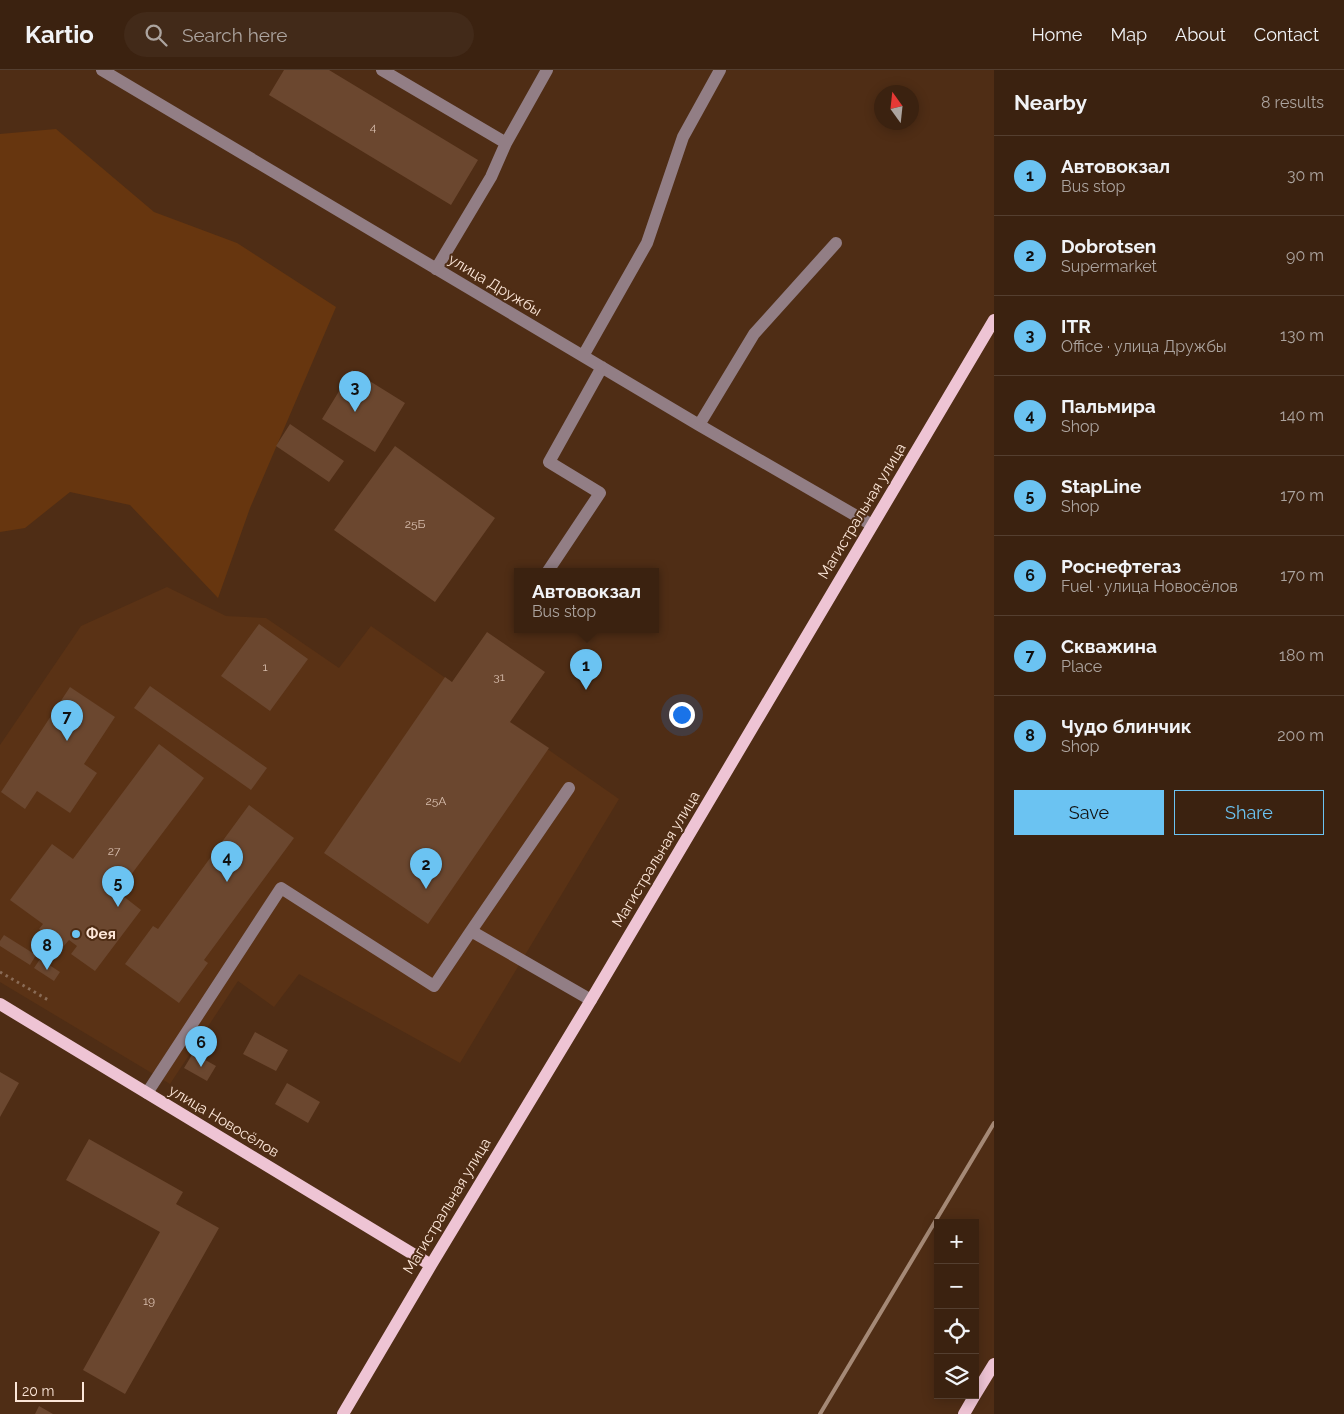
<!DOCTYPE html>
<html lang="en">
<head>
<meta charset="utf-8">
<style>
	:root { --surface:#3b2210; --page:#422a19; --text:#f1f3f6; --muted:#aca49f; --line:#543f30; --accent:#6bc3f2 }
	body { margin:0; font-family:Raleway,sans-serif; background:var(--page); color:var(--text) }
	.controls { position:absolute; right:15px; bottom:15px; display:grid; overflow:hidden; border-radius:0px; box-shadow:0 2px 12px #0003 }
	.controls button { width:45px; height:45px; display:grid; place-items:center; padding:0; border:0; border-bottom:1px solid var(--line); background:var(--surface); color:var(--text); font:25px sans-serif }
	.compass { position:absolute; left:874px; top:15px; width:45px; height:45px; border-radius:50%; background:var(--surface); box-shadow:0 2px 12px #0003; rotate:345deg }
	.scale { position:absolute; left:15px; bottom:12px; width:69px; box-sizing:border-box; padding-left:5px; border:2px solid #fce6d8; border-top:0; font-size:14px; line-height:18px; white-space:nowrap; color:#fce6d8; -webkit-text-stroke:4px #4f2d15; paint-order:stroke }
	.you { position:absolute; left:681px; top:644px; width:18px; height:18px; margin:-12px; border:4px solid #fff; border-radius:50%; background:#1a73e8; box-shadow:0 0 0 8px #1a73e833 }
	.badge { display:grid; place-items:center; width:32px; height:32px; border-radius:50%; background:var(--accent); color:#111; font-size:16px; font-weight:700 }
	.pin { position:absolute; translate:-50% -41px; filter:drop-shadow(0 1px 2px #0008) }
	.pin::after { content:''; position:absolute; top:26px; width:18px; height:15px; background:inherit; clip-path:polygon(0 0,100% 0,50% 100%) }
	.popup { position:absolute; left:514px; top:498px; width:145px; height:65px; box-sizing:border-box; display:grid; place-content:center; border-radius:0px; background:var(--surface); filter:drop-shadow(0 1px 4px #0005); font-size:16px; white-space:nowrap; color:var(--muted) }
	.popup b { font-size:19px; color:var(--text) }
	.popup::after { content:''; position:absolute; left:50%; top:100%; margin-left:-10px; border:10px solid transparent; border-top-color:var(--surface) }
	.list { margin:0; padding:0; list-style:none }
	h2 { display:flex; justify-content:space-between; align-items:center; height:65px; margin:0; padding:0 20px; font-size:21px }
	h2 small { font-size:16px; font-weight:400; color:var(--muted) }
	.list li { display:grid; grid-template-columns:32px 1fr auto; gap:15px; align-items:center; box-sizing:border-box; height:80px; padding:0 20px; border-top:1px solid var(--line) }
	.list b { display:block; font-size:19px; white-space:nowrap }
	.list p { margin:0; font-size:16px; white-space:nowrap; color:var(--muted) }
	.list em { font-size:16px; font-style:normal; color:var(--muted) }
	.actions { display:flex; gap:10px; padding:15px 20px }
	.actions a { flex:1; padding:11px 0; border:1px solid var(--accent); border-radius:0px; text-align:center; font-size:18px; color:var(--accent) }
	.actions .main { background:var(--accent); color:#111 }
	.icon { flex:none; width:28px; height:28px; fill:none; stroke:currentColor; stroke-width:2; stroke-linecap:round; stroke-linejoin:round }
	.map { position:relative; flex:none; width:994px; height:1344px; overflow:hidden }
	header { display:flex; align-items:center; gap:30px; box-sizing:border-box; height:70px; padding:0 25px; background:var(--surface); border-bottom:1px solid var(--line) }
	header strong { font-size:24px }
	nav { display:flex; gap:28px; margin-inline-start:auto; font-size:18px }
	.search { width:350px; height:45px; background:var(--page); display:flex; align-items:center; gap:12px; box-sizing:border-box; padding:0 18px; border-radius:28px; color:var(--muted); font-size:19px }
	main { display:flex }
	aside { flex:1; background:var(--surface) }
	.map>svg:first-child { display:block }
	.built { fill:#5a3215 }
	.green { fill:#67360f }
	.building { fill:#6b472f }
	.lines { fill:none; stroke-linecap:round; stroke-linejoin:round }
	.path { stroke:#896b56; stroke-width:3; stroke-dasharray:2.5 4; stroke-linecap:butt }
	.minor { stroke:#927e85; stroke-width:12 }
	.major { stroke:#eec4d4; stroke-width:12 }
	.rail { stroke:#a58976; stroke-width:4 }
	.poi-dot { fill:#6bc3f2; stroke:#4f2d15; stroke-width:2 }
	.labels { text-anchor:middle; stroke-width:4; stroke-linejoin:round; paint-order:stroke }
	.number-label { font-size:12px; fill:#d8beae }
	.street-label { font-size:15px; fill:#fce6d8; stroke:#4f2d15 }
	.poi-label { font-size:15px; font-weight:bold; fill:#fce6d8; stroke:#4f2d15; text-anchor:start }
</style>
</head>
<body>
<header>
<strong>Kartio</strong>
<div class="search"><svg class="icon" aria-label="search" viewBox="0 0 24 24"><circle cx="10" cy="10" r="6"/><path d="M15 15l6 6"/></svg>Search here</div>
<nav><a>Home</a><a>Map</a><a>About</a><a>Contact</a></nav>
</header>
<main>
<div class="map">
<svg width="994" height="1344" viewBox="0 0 994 1344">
	<rect width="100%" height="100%" fill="#4f2d15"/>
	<path class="built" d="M167,517l59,29 40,2 73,50 32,-42 248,173 -159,264 -161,-89 -25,33 -36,-26 -68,103 -170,-102v-237l81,-119z"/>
	<path class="green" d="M56,59l98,83 83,31 99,64 -86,201 -32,90 -88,-93 -60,-13 -45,36 -25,4v-398z"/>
	<path class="building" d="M284,0h45l149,90 -27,45 -182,-110z
		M352,300l53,33 -30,49 -53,-33z
		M290,354l54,37 -15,21 -53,-36z
		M395,376l100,72 -60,84 -101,-72z
		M259,554l49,35 -38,52 -49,-35z
		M487,562l58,40 -35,50 39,26 -121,176 -104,-71 121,-176 7,5z
		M150,616l117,82 -16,22 -117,-82z
		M70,617l45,30 -31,47 13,9 -27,40 -33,-22 -12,18 -24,-17z
		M159,674l45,34 -86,114 23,18 -46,61 -24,-17 6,-8 -8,-6 -6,7 -24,-18 4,-5 -33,-24 42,-56 21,15z
		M249,735l45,33 -90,122 4,3 -29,40 -54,-39 28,-38 5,3z
		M4,865l32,20 -6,10 -30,-19v-5z
		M40,889l20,13 -6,9 -20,-13z
		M255,962l33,18 -12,21 -33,-17z
		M193,983l23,13 -9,15 -23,-13z
		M0,1002l19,11 -19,34z
		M287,1013l33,19 -12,21 -33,-19z
		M89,1069l94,53 -7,12 43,24 -94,166 -42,-24 77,-138 -94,-52z
		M39,1336l14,8h-18z"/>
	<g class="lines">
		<path class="path" d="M0,902l50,29"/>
		<path class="minor" d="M102,0l597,355 173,100
			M382,0l124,73 -15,34 -55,92
			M506,73l41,-73
			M583,286l64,-113 36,-106 37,-67
			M699,355l55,-91 82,-91
			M548,501l52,-78 -51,-31 53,-95
			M471,861l120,69
			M147,1023l134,-205 153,98 37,-55 98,-143"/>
		<path class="major" d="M0,934l431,261
			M975,1325l19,-31
			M343,1344l88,-149 160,-265 403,-680
			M964,1344l11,-19"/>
		<path class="rail" d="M820,1344l174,-291"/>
	</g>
	<circle class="poi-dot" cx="76" cy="864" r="5"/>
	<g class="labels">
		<g class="number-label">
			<text x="373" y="61">4</text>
			<text x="415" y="458">25Б</text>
			<text x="265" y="601">1</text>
			<text x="499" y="611">31</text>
			<text x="436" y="735">25А</text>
			<text x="114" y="785">27</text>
			<text x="149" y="1235">19</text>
		</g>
		<g class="street-label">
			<text transform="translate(495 215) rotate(31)" y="5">улица Дружбы</text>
			<text transform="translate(862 441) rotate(-59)" y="5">Магистральная улица</text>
			<text transform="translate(656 789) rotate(-59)" y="5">Магистральная улица</text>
			<text transform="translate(224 1051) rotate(31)" y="5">улица Новосёлов</text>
			<text transform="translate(447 1136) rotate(-59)" y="5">Магистральная улица</text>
		</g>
		<g class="poi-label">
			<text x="86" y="869">Фея</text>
		</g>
	</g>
</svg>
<div class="controls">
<button>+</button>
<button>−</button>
<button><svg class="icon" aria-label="locate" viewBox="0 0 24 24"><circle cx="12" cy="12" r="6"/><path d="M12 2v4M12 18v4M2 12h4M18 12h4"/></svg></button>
<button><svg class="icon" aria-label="layers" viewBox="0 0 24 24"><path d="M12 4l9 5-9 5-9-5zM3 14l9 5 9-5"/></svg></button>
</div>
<svg class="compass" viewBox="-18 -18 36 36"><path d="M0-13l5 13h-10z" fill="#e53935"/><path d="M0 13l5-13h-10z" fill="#aca49f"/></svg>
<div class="scale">20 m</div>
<div class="you"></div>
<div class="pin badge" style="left:586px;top:620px">1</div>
<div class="popup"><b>Автовокзал</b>Bus stop</div>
<div class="pin badge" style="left:426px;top:819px">2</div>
<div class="pin badge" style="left:355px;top:342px">3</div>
<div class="pin badge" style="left:227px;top:812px">4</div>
<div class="pin badge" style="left:118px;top:837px">5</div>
<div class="pin badge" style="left:201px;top:997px">6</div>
<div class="pin badge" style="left:67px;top:671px">7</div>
<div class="pin badge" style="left:47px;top:900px">8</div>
</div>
<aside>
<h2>Nearby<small>8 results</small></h2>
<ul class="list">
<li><span class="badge">1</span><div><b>Автовокзал</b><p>Bus stop</p></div><em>30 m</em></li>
<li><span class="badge">2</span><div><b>Dobrotsen</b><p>Supermarket</p></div><em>90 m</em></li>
<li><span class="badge">3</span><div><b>ITR</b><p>Office · улица Дружбы</p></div><em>130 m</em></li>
<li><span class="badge">4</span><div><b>Пальмира</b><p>Shop</p></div><em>140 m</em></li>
<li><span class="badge">5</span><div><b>StapLine</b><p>Shop</p></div><em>170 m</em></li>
<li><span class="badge">6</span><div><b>Роснефтегаз</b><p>Fuel · улица Новосёлов</p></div><em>170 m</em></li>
<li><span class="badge">7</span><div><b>Скважина</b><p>Place</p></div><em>180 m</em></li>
<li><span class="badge">8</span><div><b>Чудо блинчик</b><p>Shop</p></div><em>200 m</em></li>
</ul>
<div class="actions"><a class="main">Save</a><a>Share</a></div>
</aside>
</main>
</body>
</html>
